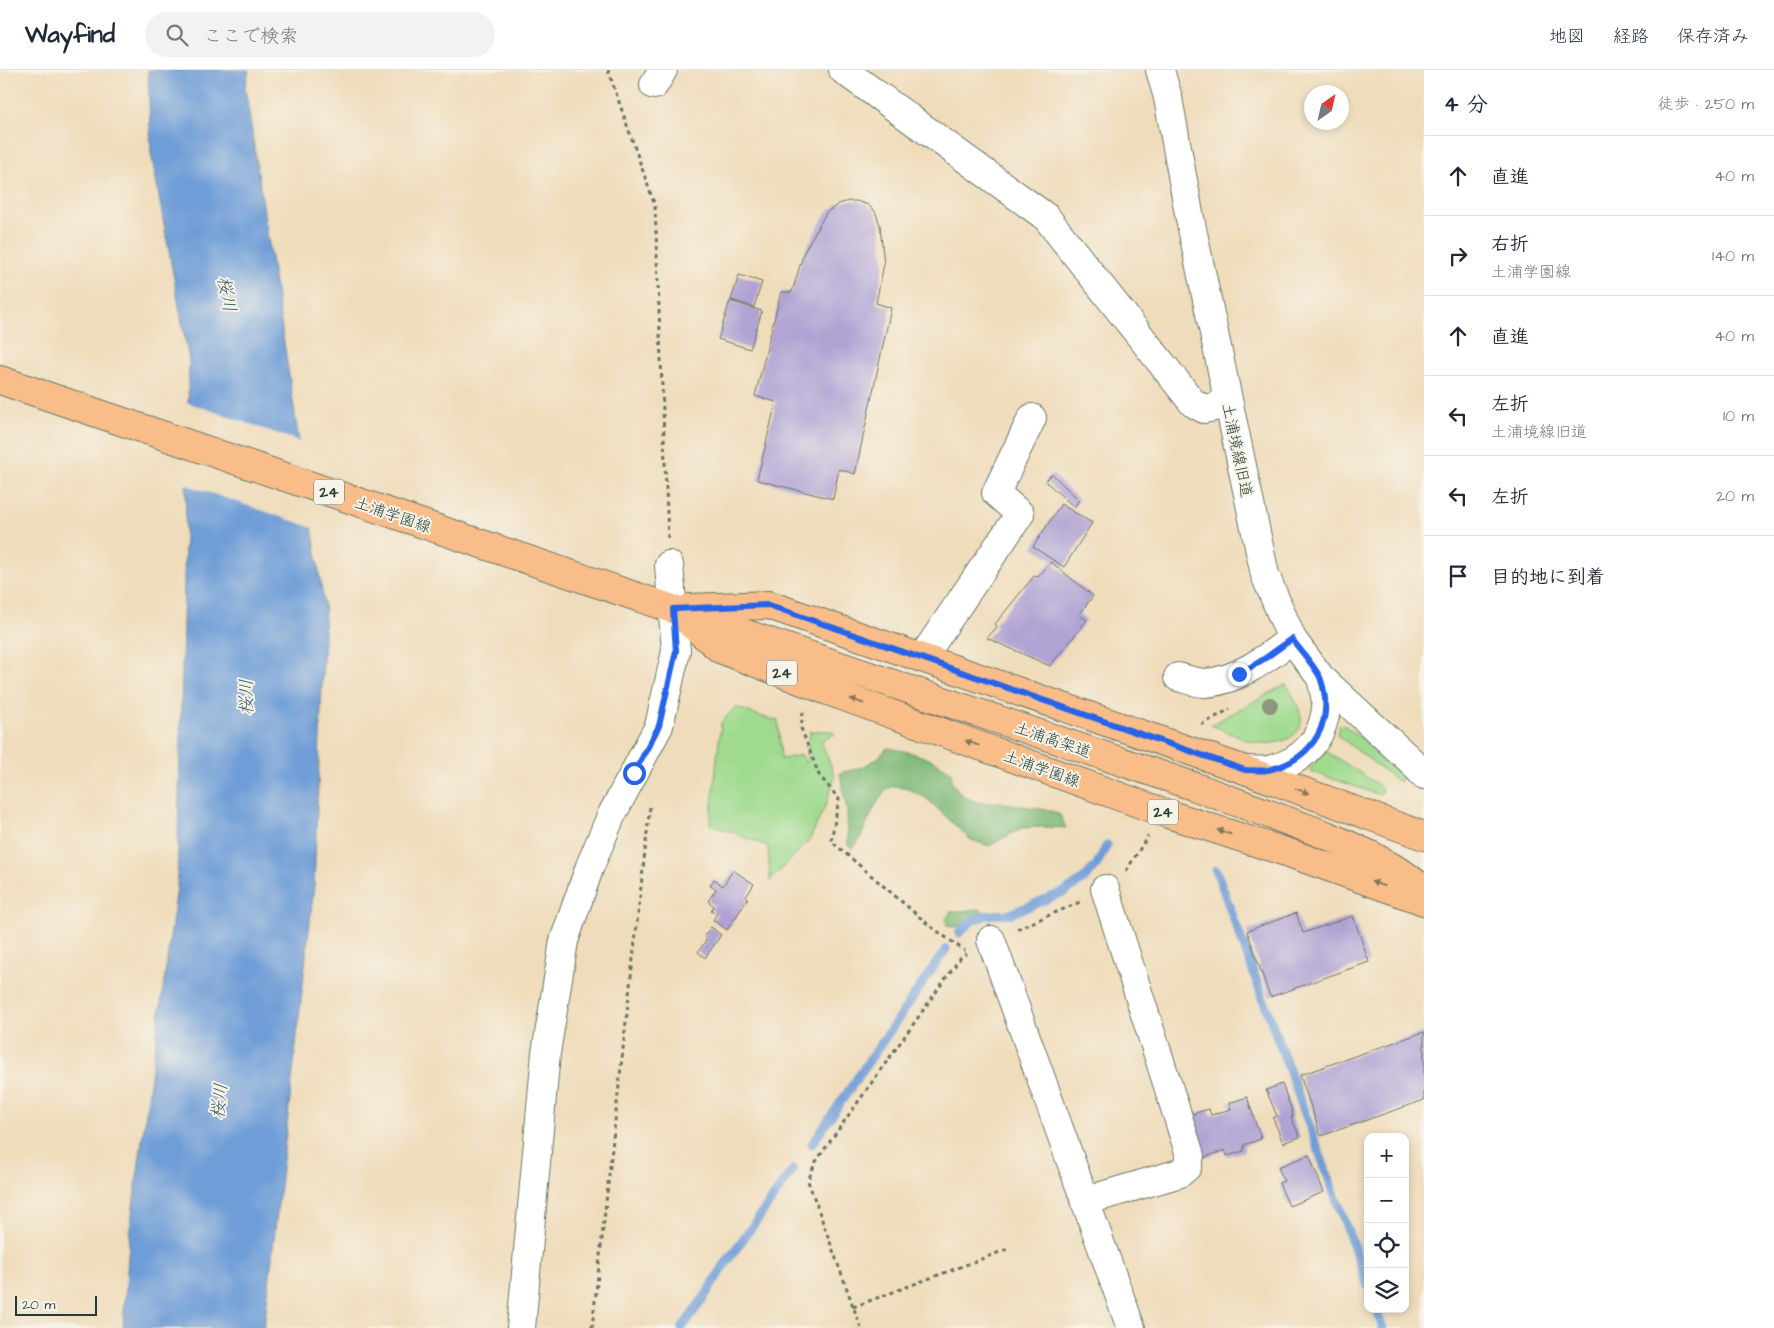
<!DOCTYPE html>
<html lang="ja">
<head>
<meta charset="utf-8">
<style>
	:root { --surface:#fff; --page:#f2f2f3; --text:#1f2937; --muted:#747a83; --line:#e0e1e3 }
	body { margin:0; font-family:"Architects Daughter","Klee One",sans-serif; background:var(--page); color:var(--text) }
	.controls { position:absolute; right:15px; bottom:15px; display:grid; overflow:hidden; border-radius:10px; box-shadow:0 2px 8px #0003 }
	.controls button { width:45px; height:45px; display:grid; place-items:center; padding:0; border:0; border-bottom:1px solid var(--line); background:var(--surface); color:var(--text); font:25px sans-serif }
	.compass { position:absolute; left:1304px; top:15px; width:45px; height:45px; border-radius:50%; background:var(--surface); box-shadow:0 2px 8px #0003; rotate:34deg }
	.scale { position:absolute; left:15px; bottom:12px; width:82px; box-sizing:border-box; padding-left:5px; border:2px solid #1f3d34; border-top:0; font-size:14px; line-height:18px; white-space:nowrap; color:#1f3d34; -webkit-text-stroke:4px #f7f3e8; paint-order:stroke }
	.stop { position:absolute; width:15px; height:15px; margin:-11px; border:4px solid #2563eb; border-radius:50%; background:#fff }
	.stop.end { background:#2563eb; border-color:#fff; box-shadow:0 1px 5px #0008 }
	.list { margin:0; padding:0; list-style:none }
	h2 { display:flex; justify-content:space-between; align-items:center; height:65px; margin:0; padding:0 20px; font-size:21px }
	h2 small { font-size:16px; font-weight:400; color:var(--muted) }
	.list li { display:grid; grid-template-columns:32px 1fr auto; gap:15px; align-items:center; box-sizing:border-box; height:80px; padding:0 20px; border-top:1px solid var(--line) }
	.list b { display:block; font-size:19px; white-space:nowrap }
	.list p { margin:0; font-size:16px; white-space:nowrap; color:var(--muted) }
	.list em { font-size:16px; font-style:normal; color:var(--muted) }
	.icon { flex:none; width:28px; height:28px; fill:none; stroke:currentColor; stroke-width:2; stroke-linecap:round; stroke-linejoin:round }
	.map { position:relative; flex:none; width:1424px; height:1258px; overflow:hidden }
	header { display:flex; align-items:center; gap:30px; box-sizing:border-box; height:70px; padding:0 25px; background:var(--surface); border-bottom:1px solid var(--line) }
	header strong { font-size:24px }
	nav { display:flex; gap:28px; margin-inline-start:auto; font-size:18px }
	.search { width:350px; height:45px; background:var(--page); display:flex; align-items:center; gap:12px; box-sizing:border-box; padding:0 18px; border-radius:28px; color:var(--muted); font-size:19px }
	main { display:flex }
	aside { flex:1; background:var(--surface) }
	.map>svg:first-child { display:block }
	.green { fill:#9fda8d; stroke:#5f8c60 }
	.forest { fill:#7fba78; stroke:#4f7c56 }
	.water { fill:#6e9dd7; stroke:#466d86 }
	.pier { fill:#efdcba }
	.lines { fill:none; stroke-linecap:round; stroke-linejoin:round }
	.stream { stroke:#6e9dd7; stroke-width:9 }
	.building { fill:#b0a3d4 }
	.minor-casing { stroke:#687563; stroke-width:30 }
	.major-casing { stroke:#687563; stroke-width:30 }
	.path { stroke:#687563; stroke-width:3; stroke-dasharray:4 4; stroke-linecap:butt }
	.minor { stroke:#fff; stroke-width:28 }
	.major { stroke:#f8bd89; stroke-width:28 }
	.tree { fill:#8b967a }
	.oneway { fill:#81775a }
	.route { stroke:#2563eb; stroke-width:6 }
	.labels { text-anchor:middle; stroke-width:4; stroke-linejoin:round; paint-order:stroke }
	.shield { fill:#f7f3e8; stroke:#60746a; stroke-width:1 }
	.shield-label { font-size:15px; font-weight:bold; fill:#1f3d34 }
	.street-label { font-size:16px; fill:#1f3d34; stroke:#f7f3e8 }
	.water-label { font-size:18px; font-style:italic; fill:#375a65; stroke:#f7f3e8 }
</style>
</head>
<body>
<header>
<strong>Wayfind</strong>
<div class="search"><svg class="icon" aria-label="search" viewBox="0 0 24 24"><circle cx="10" cy="10" r="6"/><path d="M15 15l6 6"/></svg>ここで検索</div>
<nav><a>地図</a><a>経路</a><a>保存済み</a></nav>
</header>
<main>
<div class="map">
<svg width="1424" height="1258" viewBox="0 0 1424 1258">
	<rect width="100%" height="100%" fill="#f7f3e8"/>
	<filter id="ink" filterUnits="userSpaceOnUse"><feTurbulence type="fractalNoise" baseFrequency=".02" numOctaves="2"/><feDisplacementMap in="SourceGraphic" scale="10" xChannelSelector="R" yChannelSelector="G"/><feConvolveMatrix kernelMatrix="1 2 1 2 8 2 1 2 1" color-interpolation-filters="sRGB"/></filter>
	<filter id="wash" filterUnits="userSpaceOnUse"><feTurbulence type="fractalNoise" baseFrequency=".0096" numOctaves="4" result="noise"/><feDisplacementMap in="SourceGraphic" scale="20" xChannelSelector="R" yChannelSelector="G"/><feGaussianBlur stdDeviation="1.12" result="paint"/><feColorMatrix in="noise" values="0 0 0 0 0 0 0 0 0 0 0 0 0 0 0 0 0 1.4 0 .05"/><feComposite in="paint" operator="in"/></filter>
	<g filter="url(#wash)">
		<rect width="100%" height="100%" fill="#efdcba"/>
		<path class="green" d="M1286,614c6,10 17,28 15,39 -3,18 -29,22 -43,20 -14,-2 -33,-13 -47,-18z
			M735,637l28,10 15,4 3,38 21,-4 4,9 4,-33h22l3,3 -14,7 14,35 -8,26 -17,37 -40,42 -2,-35 -58,-22 11,-101z
			M1339,655l6,1 39,30 19,19 -4,7 -62,-47z
			M1326,681l54,35 2,5 -2,4 -70,-24 2,-5z"/>
		<path class="forest" d="M887,678c23,3 45,10 64,23l1,12 11,13 16,7 21,-1 53,9 7,4 6,13 -23,-1 -21,1 -33,18 -18,-6 -45,-42 -18,-9 -14,-3 -9,4 -11,18 -15,33 -6,7 -5,-2 -1,-34 -7,-39c20,-5 33,-8 47,-25z
			M980,839l5,4c-4,2 -8,2 -12,4 -12,5 -10,13 -26,9l-1,-7 4,-7z"/>
		<path class="water" d="M148,0h101l-4,17 80,524 -11,275 -50,442h-141l7,-100 47,-341 12,-526 -38,-208z"/>
		<path class="pier" d="M186,332l115,40 13,86 -130,-44z"/>
		<g class="lines">
			<path class="stream" d="M1216,800l152,416
				M959,863l14,-13 14,-5 23,-1 56,-23 18,-12 13,-15 10,-19
				M812,1074l134,-195
				M1376,1239l7,19
				M682,1258l25,-35 16,-26 70,-97"/>
		</g>
		<g id="blocks">
			<path class="building" d="M849,131h8l11,4 7,6 5,14 4,39 -8,39 15,5 -36,166 -16,-5 -6,30 -76,-19 19,-78 -21,-6 26,-104h11l12,-40 22,-39 12,-9z
				M739,205l23,7 -8,25 -23,-7z
				M730,231l32,10 -12,38 -32,-10z
				M1052,404l27,26 -5,7 -29,-26z
				M1061,434l31,19 -28,44 -31,-20z
				M1051,492l42,34 -14,19 8,5 -37,46 -63,-28 10,-11 -2,-3 39,-48 4,1z
				M733,800l21,14 -8,13 2,2 -21,31 -14,-10 4,-6 -6,-4 3,-4 -6,-5 8,-12 -6,-3 4,-7 9,7z
				M1296,843l7,20 50,-17 16,46 -99,35 -23,-66z
				M711,857l10,8 -16,23 -7,-6 9,-13 -3,-3z
				M1424,962v68l-103,36 -21,-61z
				M1282,1014l9,24 2,8 -2,1 9,20 -17,6 -10,-25 4,-2 -11,-26z
				M1247,1027l14,42 -17,6v6l-17,5 -2,-6 -25,9 -14,-43 23,-7 2,6 20,-6 -2,-6z
				M1309,1085l15,37 -35,14 -10,-23 5,-2 -6,-14z"/>
		</g>
	</g>
	<g filter="url(#ink)">
		<use href="#blocks" fill-opacity="0" stroke="#687563" stroke-width="1"/>
		<g class="lines">
			<defs>
				<path id="minor" d="M843,0l203,147 147,186 11,6 25,-5
					M1160,0l8,28 22,121 75,356 27,64 29,39 89,82 14,15
					M654,15l9,-15
					M922,588l98,-144 -24,-21 36,-75
					M1178,607c8,2 18,6 27,6 32,-2 62,-25 87,-44
					M1245,700c8,0 19,2 27,-1 30,-8 50,-28 54,-60 1,-9 -3,-21 -5,-31
					M991,870l140,388
					M1085,1131l95,-28 7,-6 3,-12 -85,-266
					M521,1258l25,-275 18,-112 26,-75 21,-50 48,-90 17,-75 -7,-86"/>
				<path id="major" d="M0,310l1193,406 133,49 45,20 31,18 22,16
					M690,538l79,-3 476,165 179,66
					M684,548l36,31 108,42 340,123 121,39 135,48"/>
			</defs>
			<use href="#minor" class="minor-casing"/>
			<use href="#major" class="major-casing"/>
			<path class="path" d="M608,0l47,136 13,333
				M803,642l-2,16 18,47 20,24 -8,42 99,85 35,25
				M1201,655l29,-16
				M1126,801l22,-35
				M1017,859l63,-27
				M853,1237l155,-58
				M592,1258l58,-522
				M861,1258l-53,-147 7,-18 11,-16 135,-190 5,-3"/>
			<use href="#minor" class="minor"/>
			<use href="#major" class="major"/>
		</g>
		<circle class="tree" cx="1270" cy="635" r="8"/>
		<defs><path id="oneway-solid" d="M-6-.8H1V-3.2L6.5 0L1 3.2V.8H-6Z" transform="scale(1.25)"/></defs>
		<g class="oneway">
			<use href="#oneway-solid" transform="translate(857 631) rotate(-160)"/>
			<use href="#oneway-solid" transform="translate(972 673) rotate(-160)"/>
			<use href="#oneway-solid" transform="translate(1302 721) rotate(20)"/>
			<use href="#oneway-solid" transform="translate(1224 762) rotate(-162)"/>
			<use href="#oneway-solid" transform="translate(1378 814) rotate(-160)"/>
		</g>
	</g>
	<g class="lines" filter="url(#ink)">
		<path class="route" d="M634,703l25,-47 17,-75 -3,-42 95,-4 477,165c8,0 19,2 27,-1 41,-11 63,-47 49,-89 -3,-10 -22,-31 -29,-41l-28,20 -25,15"/>
	</g>
	<g class="labels">
		<g class="shield">
			<rect x="314" y="409.5" width="30" height="25" rx="4"/>
			<rect x="767" y="590.5" width="30" height="25" rx="4"/>
			<rect x="1148" y="729.5" width="30" height="25" rx="4"/>
		</g>
		<g class="shield-label">
			<text x="329" y="427">24</text>
			<text x="782" y="608">24</text>
			<text x="1163" y="747">24</text>
		</g>
		<g class="street-label">
			<text transform="translate(1238 380) rotate(78)" y="6">土浦境線旧道</text>
			<text transform="translate(393 444) rotate(19)" y="6">土浦学園線</text>
			<text transform="translate(1053 669) rotate(19)" y="6">土浦高架道</text>
			<text transform="translate(1042 698) rotate(20)" y="6">土浦学園線</text>
		</g>
		<g class="water-label">
			<text transform="translate(227 224) rotate(79)" y="6">桜川</text>
			<text transform="translate(246 627) rotate(-90)" y="6">桜川</text>
			<text transform="translate(219 1031) rotate(-84)" y="6">桜川</text>
		</g>
	</g>
</svg>
<div class="controls">
<button>+</button>
<button>−</button>
<button><svg class="icon" aria-label="locate" viewBox="0 0 24 24"><circle cx="12" cy="12" r="6"/><path d="M12 2v4M12 18v4M2 12h4M18 12h4"/></svg></button>
<button><svg class="icon" aria-label="layers" viewBox="0 0 24 24"><path d="M12 4l9 5-9 5-9-5zM3 14l9 5 9-5"/></svg></button>
</div>
<svg class="compass" viewBox="-18 -18 36 36"><path d="M0-13l5 13h-10z" fill="#e53935"/><path d="M0 13l5-13h-10z" fill="#747a83"/></svg>
<div class="scale">20 m</div>
<div class="stop" style="left:634px;top:703px"></div>
<div class="stop end" style="left:1239px;top:604px"></div>
</div>
<aside>
<h2>4 分<small>徒歩 · 250 m</small></h2>
<ul class="list">
<li><svg class="icon" aria-label="ahead" viewBox="0 0 24 24"><path d="M12 20V5M6 11l6-6 6 6"/></svg><div><b>直進</b></div><em>40 m</em></li>
<li><svg class="icon" aria-label="right" viewBox="0 0 24 24"><path d="M7 20v-9h11M14 6l5 5-5 5"/></svg><div><b>右折</b><p>土浦学園線</p></div><em>140 m</em></li>
<li><svg class="icon" aria-label="ahead" viewBox="0 0 24 24"><path d="M12 20V5M6 11l6-6 6 6"/></svg><div><b>直進</b></div><em>40 m</em></li>
<li><svg class="icon" aria-label="left" viewBox="0 0 24 24"><path d="M17 20v-9H6M10 6l-5 5 5 5"/></svg><div><b>左折</b><p>土浦境線旧道</p></div><em>10 m</em></li>
<li><svg class="icon" aria-label="left" viewBox="0 0 24 24"><path d="M17 20v-9H6M10 6l-5 5 5 5"/></svg><div><b>左折</b></div><em>20 m</em></li>
<li><svg class="icon" aria-label="arrive" viewBox="0 0 24 24"><path d="M6 21V4h12l-3 4 3 4H6"/></svg><div><b>目的地に到着</b></div></li>
</ul>
</aside>
</main>
</body>
</html>
